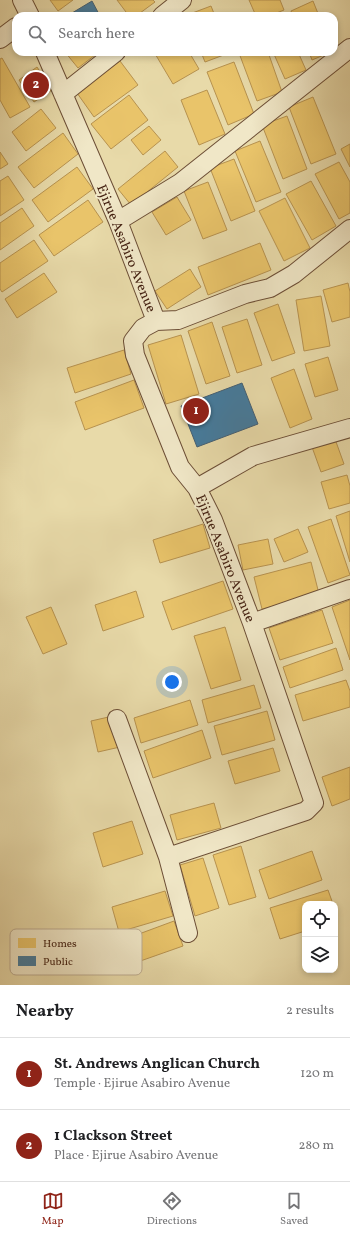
<!DOCTYPE html>
<html lang="en">
<head>
<meta charset="utf-8">
<style>
	:root { --surface:#fff; --page:#f2f2f2; --text:#202124; --muted:#757577; --line:#e0e0e0; --accent:#8f2418 }
	body { margin:0; font-family:Vollkorn,serif; background:var(--page); color:var(--text) }
	.controls { position:absolute; right:12px; bottom:12px; display:grid; overflow:hidden; border-radius:8px; box-shadow:0 2px 6px #0003 }
	.controls button { width:36px; height:36px; display:grid; place-items:center; padding:0; border:0; border-bottom:1px solid var(--line); background:var(--surface); color:var(--text); font:20px sans-serif }
	.you { position:absolute; left:172px; top:682px; width:14px; height:14px; margin:-10px; border:3px solid #fff; border-radius:50%; background:#1a73e8; box-shadow:0 0 0 6px #1a73e833 }
	.badge { display:grid; place-items:center; width:26px; height:26px; border-radius:50%; background:var(--accent); color:#fff; font-size:13px; font-weight:700 }
	.pin { position:absolute; translate:-50% -50%; border:2px solid #fff; box-shadow:0 1px 4px #0006 }
	.list { margin:0; padding:0; list-style:none }
	h2 { display:flex; justify-content:space-between; align-items:center; height:52px; margin:0; padding:0 16px; font-size:17px }
	h2 small { font-size:13px; font-weight:400; color:var(--muted) }
	.list li { display:grid; grid-template-columns:26px 1fr auto; gap:12px; align-items:center; box-sizing:border-box; height:72px; padding:0 16px; border-top:1px solid var(--line) }
	.list b { display:block; font-size:15px; white-space:nowrap }
	.list p { margin:0; font-size:13px; white-space:nowrap; color:var(--muted) }
	.list em { font-size:13px; font-style:normal; color:var(--muted) }
	.icon { flex:none; width:22px; height:22px; fill:none; stroke:currentColor; stroke-width:2; stroke-linecap:round; stroke-linejoin:round }
	.map { position:relative; flex:none; width:350px; height:985px; overflow:hidden }
	.search { position:absolute; background:var(--surface); box-shadow:0 2px 6px #0003; left:12px; right:12px; top:12px; height:44px; display:flex; align-items:center; gap:10px; box-sizing:border-box; padding:0 14px; border-radius:12px; color:var(--muted); font-size:15px }
	.sheet { height:196px; background:var(--surface) }
	nav { display:flex; justify-content:space-around; align-items:center; box-sizing:border-box; height:56px; border-top:1px solid var(--line); background:var(--surface); font-size:11px; color:var(--muted) }
	nav a { display:grid; justify-items:center; gap:2px }
	nav .on { color:var(--accent) }
	.map>svg:first-child { display:block }
	.homes { fill:#e9c46a; stroke:#b7924f }
	.public { fill:#457b9d; stroke:#445f73 }
	.lines { fill:none; stroke-linecap:round; stroke-linejoin:round }
	.minor-casing { stroke:#6c4e36; stroke-width:20 }
	.minor { stroke:#f0e7c7; stroke-width:18 }
	.labels { text-anchor:middle; stroke-width:4; stroke-linejoin:round; paint-order:stroke }
	.street-label { font-size:14px; fill:#421f10; stroke:#f0e7c7 }
	.key { fill:#f0e7c7; stroke:#bcab90; stroke-width:1 }
	.key-label { font-size:11px; fill:#421f10 }
</style>
</head>
<body>
<div class="map">
<svg width="350" height="985" viewBox="0 0 350 985">
	<rect width="100%" height="100%" fill="#e8daa9"/>
	<filter id="stains"><feTurbulence type="fractalNoise" baseFrequency=".005" numOctaves="4"/><feColorMatrix values="0 0 0 0 .2 0 0 0 0 .09 0 0 0 0 .02 0 0 0 .5 -.17"/></filter>
	<radialGradient id="worn" r=".72"><stop offset=".6" stop-color="#630" stop-opacity="0"/><stop offset="1" stop-color="#630" stop-opacity=".3"/></radialGradient>
	<path class="homes" d="M50,0h23l-15,11z
		M117,0h36l2,2 -19,14h-7z
		M249,0h31l4,10 -15,6h-13z
		M313,1l6,15h-26l-2,-5z
		M211,6l4,10h-28v-1z
		M65,52h34l-21,16z
		M154,52h35l10,17 -26,15z
		M201,52h28v1l-24,9z
		M241,52h27l14,40 -25,9 -18,-48z
		M273,52h25l8,18 -21,9z
		M309,52h22l-19,8z
		M2,58l28,49 -20,11 -10,-18v-41z
		M120,61l18,24 -44,32 -17,-24z
		M234,62l20,52 -26,11 -21,-53z
		M37,67l15,23 -18,12 -15,-22z
		M207,90l18,44 -26,11 -18,-45z
		M129,95l19,25 -37,29 -20,-25z
		M313,97l23,57 -25,10 -22,-57z
		M41,109l15,19 -30,23 -14,-19z
		M287,116l20,53 -24,10 -21,-54z
		M149,126l12,14 -18,15 -12,-15z
		M63,133l15,21 -44,34 -16,-21z
		M260,141l21,51 -25,10 -21,-51z
		M350,144v23l-9,-18z
		M165,151l13,16 -47,38 -13,-16z
		M0,152l8,12 -8,5z
		M234,159l21,52 -24,10 -21,-53z
		M339,162l11,20v31l-11,6 -24,-45z
		M77,167l16,22 -45,33 -16,-22z
		M8,176l16,24 -24,16v-35z
		M311,181l25,45 -24,14 -26,-46z
		M208,182l19,48 -24,9 -19,-48z
		M177,197l14,23 -25,15 -14,-23z
		M285,198l25,50 -26,13 -25,-50z
		M88,200l15,22 -49,34 -15,-21z
		M22,208l12,18 -34,24v-27z
		M34,240l14,21 -46,31 -2,-3v-26z
		M260,243l11,27 -63,25 -10,-28z
		M190,269l11,18 -34,22 -12,-18z
		M44,273l13,19 -40,26 -12,-19z
		M348,283l2,9v25l-18,5 -9,-32z
		M321,296l9,50 -26,5 -8,-51z
		M278,304l17,49 -23,8 -18,-48z
		M247,319l15,46 -25,8 -15,-46z
		M212,322l18,54 -24,8 -18,-53z
		M181,335l18,59 -33,10 -18,-59z
		M124,350l7,24 -56,19 -8,-25z
		M328,357l10,33 -23,7 -10,-33z
		M294,369l18,50 -22,9 -19,-50z
		M134,380l10,28 -59,22 -10,-28z
		M335,439l9,25 -23,8 -9,-25z
		M347,475l3,11v17l-21,6 -8,-27z
		M350,511v51l-14,-46z
		M331,519l19,56 -22,8 -20,-56z
		M203,524l7,24 -50,15 -7,-23z
		M298,529l10,23 -24,10 -10,-23z
		M268,539l5,25 -30,6 -5,-25z
		M311,562l8,32 -57,15 -8,-32z
		M223,581l10,28 -61,21 -10,-28z
		M136,591l8,26 -41,14 -8,-26z
		M350,600v60l-18,-53z
		M51,607l16,37 -24,10 -17,-37z
		M322,610l11,33 -53,17 -11,-32z
		M225,627l16,53 -30,9 -17,-53z
		M336,648l7,22 -53,18 -7,-21z
		M346,680l4,11v16l-47,14 -8,-26z
		M254,685l7,23 -53,15 -6,-23z
		M190,700l8,25 -57,18 -7,-25z
		M267,711l8,29 -53,15 -8,-29z
		M113,716l7,31 -22,5 -7,-31z
		M202,730l9,28 -58,20 -9,-27z
		M273,748l7,23 -45,13 -7,-23z
		M350,767v32l-18,7 -10,-29z
		M214,803l7,25 -44,12 -7,-25z
		M132,821l11,33 -40,13 -10,-34z
		M241,846l15,51 -27,8 -16,-50z
		M312,851l10,29 -53,19 -10,-29z
		M203,858l16,50 -24,8 -15,-51z
		M328,890l5,14h-28v27l-25,8 -10,-31z
		M165,891l8,25 -54,16 -7,-25z
		M174,921l9,25 -54,19 -9,-24z"/>
	<path class="public" d="M92,1l8,15h-33z
		M242,383l16,41 -61,23 -16,-41z"/>
	<g class="lines">
		<defs>
			<path id="minor" d="M22,0l8,16
				M162,16l20,-16
				M0,39l16,-12
				M45,52l73,169 38,100
				M63,94l53,-42
				M118,221l62,-38 170,-135
				M197,488l56,-32 97,-28
				M252,623l98,-34
				M117,719l51,138 20,76
				M168,857l138,-46 8,-8 -62,-180 -39,-103 -16,-32 -17,-21 -45,-112 -2,-14 10,-13 13,-7 22,-1 67,-26 25,-6 24,-14 56,-45"/>
		</defs>
		<use href="#minor" class="minor-casing"/>
		<use href="#minor" class="minor"/>
	</g>
	<g class="labels">
		<g class="street-label">
			<text transform="translate(127 248) rotate(68)" y="5">Ejirue Asabiro Avenue</text>
			<text transform="translate(226 558) rotate(68)" y="5">Ejirue Asabiro Avenue</text>
		</g>
	</g>
	<rect x="10" y="929" width="132" height="46" rx="6" class="key"/>
	<rect x="18" y="938" width="18" height="10" fill="#e9c46a"/>
	<rect x="18" y="956" width="18" height="10" fill="#457b9d"/>
	<g class="key-label">
		<text x="43" y="947">Homes</text>
		<text x="43" y="965">Public</text>
	</g>
	<rect width="100%" height="100%" filter="url(#stains)"/>
	<rect width="100%" height="100%" fill="url(#worn)"/>
</svg>
<div class="controls">
<button><svg class="icon" aria-label="locate" viewBox="0 0 24 24"><circle cx="12" cy="12" r="6"/><path d="M12 2v4M12 18v4M2 12h4M18 12h4"/></svg></button>
<button><svg class="icon" aria-label="layers" viewBox="0 0 24 24"><path d="M12 4l9 5-9 5-9-5zM3 14l9 5 9-5"/></svg></button>
</div>
<div class="you"></div>
<div class="pin badge" style="left:196px;top:411px">1</div>
<div class="pin badge" style="left:36px;top:85px">2</div>
<div class="search"><svg class="icon" aria-label="search" viewBox="0 0 24 24"><circle cx="10" cy="10" r="6"/><path d="M15 15l6 6"/></svg>Search here</div>
</div>
<section class="sheet">
<h2>Nearby<small>2 results</small></h2>
<ul class="list">
<li><span class="badge">1</span><div><b>St. Andrews Anglican Church</b><p>Temple · Ejirue Asabiro Avenue</p></div><em>120 m</em></li>
<li><span class="badge">2</span><div><b>1 Clackson Street</b><p>Place · Ejirue Asabiro Avenue</p></div><em>280 m</em></li>
</ul>
</section>
<nav>
<a class="on"><svg class="icon" aria-label="map" viewBox="0 0 24 24"><path d="M3 6l6-2 6 2 6-2v14l-6 2-6-2-6 2zM9 4v14M15 6v14"/></svg>Map</a>
<a><svg class="icon" aria-label="directions" viewBox="0 0 24 24"><path d="M12 3l9 9-9 9-9-9zM9 14v-3h6M13 9l2 2-2 2"/></svg>Directions</a>
<a><svg class="icon" aria-label="saved" viewBox="0 0 24 24"><path d="M7 4h10v16l-5-4-5 4z"/></svg>Saved</a>
</nav>
</body>
</html>
